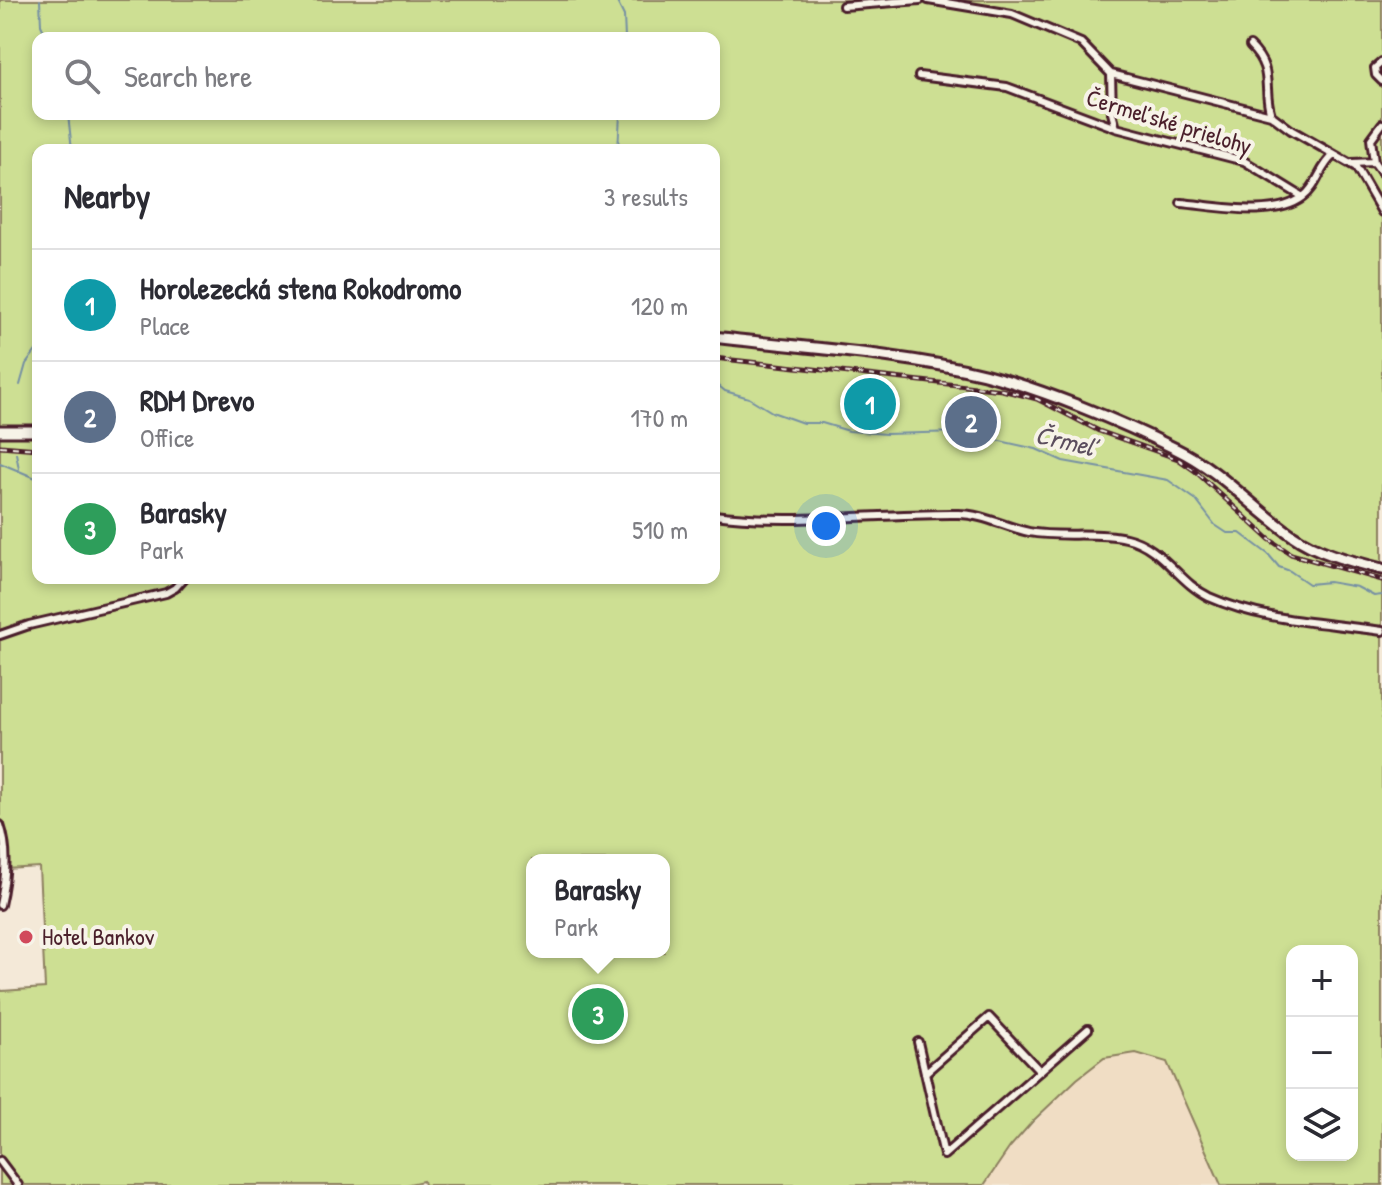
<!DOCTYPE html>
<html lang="en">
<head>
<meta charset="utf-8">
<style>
	:root { --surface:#fff; --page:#f2f2f3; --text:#2b2b33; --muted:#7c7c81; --line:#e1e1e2; --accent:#d1495b }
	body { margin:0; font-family:"Patrick Hand",sans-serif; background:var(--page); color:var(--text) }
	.controls { position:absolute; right:24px; bottom:24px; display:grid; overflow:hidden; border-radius:16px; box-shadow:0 4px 12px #0003 }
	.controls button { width:72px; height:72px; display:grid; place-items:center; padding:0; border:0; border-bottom:2px solid var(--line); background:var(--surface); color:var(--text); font:40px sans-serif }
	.you { position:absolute; left:826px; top:526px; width:28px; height:28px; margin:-20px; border:6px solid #fff; border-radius:50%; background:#1a73e8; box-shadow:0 0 0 12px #1a73e833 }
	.badge { display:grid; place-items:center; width:52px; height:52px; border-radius:50%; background:var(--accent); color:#fff; font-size:26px; font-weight:700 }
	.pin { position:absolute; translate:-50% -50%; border:4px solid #fff; box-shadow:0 2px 8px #0006 }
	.popup { position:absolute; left:526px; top:854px; width:144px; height:104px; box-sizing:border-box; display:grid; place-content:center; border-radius:16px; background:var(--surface); filter:drop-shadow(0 2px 6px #0005); font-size:26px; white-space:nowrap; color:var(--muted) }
	.popup b { font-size:30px; color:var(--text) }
	.popup::after { content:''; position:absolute; left:50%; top:100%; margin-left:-16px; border:16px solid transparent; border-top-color:var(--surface) }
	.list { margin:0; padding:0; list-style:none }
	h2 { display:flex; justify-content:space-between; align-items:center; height:104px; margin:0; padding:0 32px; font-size:34px }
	h2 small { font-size:26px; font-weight:400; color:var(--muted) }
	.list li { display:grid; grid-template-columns:52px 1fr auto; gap:24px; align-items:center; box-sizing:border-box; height:112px; padding:0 32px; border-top:2px solid var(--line) }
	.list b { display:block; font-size:30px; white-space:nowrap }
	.list p { margin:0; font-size:26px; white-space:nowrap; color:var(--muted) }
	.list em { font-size:26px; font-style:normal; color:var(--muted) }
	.icon { flex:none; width:44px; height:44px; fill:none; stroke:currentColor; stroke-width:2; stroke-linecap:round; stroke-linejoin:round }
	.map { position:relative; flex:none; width:1382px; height:1185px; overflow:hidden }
	.search { position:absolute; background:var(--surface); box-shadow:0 4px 12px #0003; left:32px; top:32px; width:688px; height:88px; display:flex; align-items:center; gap:20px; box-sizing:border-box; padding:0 28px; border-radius:16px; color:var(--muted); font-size:30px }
	.panel { position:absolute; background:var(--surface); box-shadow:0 4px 12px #0003; left:32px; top:144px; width:688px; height:440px; border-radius:16px }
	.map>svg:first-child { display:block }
	.built { fill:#f0ddc4 }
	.green { fill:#cddf93; stroke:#8c7f5f; stroke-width:2; fill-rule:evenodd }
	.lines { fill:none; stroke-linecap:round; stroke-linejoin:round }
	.stream { stroke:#7690a4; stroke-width:2 }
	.minor-casing { stroke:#4a1f2b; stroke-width:12 }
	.secondary-casing { stroke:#4a1f2b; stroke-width:15 }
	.minor { stroke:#f7f3e8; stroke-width:6 }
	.secondary { stroke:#f7f3e8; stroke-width:9 }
	.rail-casing { stroke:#4a1f2b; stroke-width:5 }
	.rail { stroke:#f7f3e8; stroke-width:2; stroke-dasharray:6; stroke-linecap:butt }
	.poi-dot { fill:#d1495b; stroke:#f7f3e8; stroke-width:3 }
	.labels { text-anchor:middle; stroke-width:8; stroke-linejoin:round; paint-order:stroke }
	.street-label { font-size:24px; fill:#4a1f2b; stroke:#f7f3e8 }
	.poi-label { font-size:24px; fill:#4a1f2b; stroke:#f7f3e8; text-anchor:start }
	.water-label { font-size:26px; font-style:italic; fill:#5c4e5e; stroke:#f7f3e8 }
</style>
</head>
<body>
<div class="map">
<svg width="1382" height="1185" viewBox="0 0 1382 1185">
	<rect width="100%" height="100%" fill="#f4e9d8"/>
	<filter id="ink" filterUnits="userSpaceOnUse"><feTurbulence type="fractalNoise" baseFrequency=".0125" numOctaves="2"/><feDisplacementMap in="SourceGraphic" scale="16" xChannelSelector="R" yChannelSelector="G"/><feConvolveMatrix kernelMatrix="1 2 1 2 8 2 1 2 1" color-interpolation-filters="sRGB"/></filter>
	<g filter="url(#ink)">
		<path class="built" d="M1136,1053l31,9 54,123h-237l26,-38 67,-68 27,-21z"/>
		<path class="green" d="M0,0h1382v1185h-161l-54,-123 -31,-9 -32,5 -27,21 -44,42 -23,26 -26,38h-560l-1,-4 -18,4h-405v-196l2,2 43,-3 -6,-121 -33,2 -6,36zM38,38h676v76h-676zM38,150h676v428h-676zM532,860h132v92h-132zM1292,951h60v204h-60z"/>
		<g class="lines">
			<path class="stream" d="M40,0l1,25 6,13
				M616,0l8,16 1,22
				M68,114l4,36
				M618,150l2,-36
				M714,382l11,9 24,7 23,14 31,11h19l27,8 37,3 74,-2 76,17 27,12 105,19 27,19 20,26 12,8h13l28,21 11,13 11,4 19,13 20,-2 28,5 17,9 8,-1
				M20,385l6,-21 12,-16
				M16,453l3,16
				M0,463l38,16"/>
			<defs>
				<path id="minor" d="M928,0l84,14 69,29 30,31 160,41
					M843,6l77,-6
					M1250,46c25,24 12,42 21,69l20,15 65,37 26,45
					M1382,62l-7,6 1,7 6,6
					M1111,74l1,39 4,15
					M919,76l88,11 109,41 128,33 59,36c15,-11 16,-30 31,-42
					M1374,162l-3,-23 11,-15
					M1352,163l22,-1 8,11
					M1181,203c35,3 93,16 122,-6
					M714,515c80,10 163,-2 244,-1 25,0 47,13 71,18 31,6 65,-1 97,6 36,8 52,44 83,59 56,25 114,25 173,34
					M0,635l29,-10 137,-32 9,-5 9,-10
					M0,825c9,26 6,54 0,80
					M918,1042l26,113 144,-126
					M925,1073l64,-56 51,54
					M0,1161l18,24"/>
				<path id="secondary" d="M714,337c89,11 183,16 270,37 60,16 136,47 192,75 47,23 74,57 116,86 27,19 59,26 90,34
					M0,431h38"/>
			</defs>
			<use href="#minor" class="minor-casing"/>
			<use href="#secondary" class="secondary-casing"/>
			<use href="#minor" class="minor"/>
			<use href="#secondary" class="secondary"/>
			<defs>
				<path id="rail" d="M714,358l288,32 35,9 62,32 79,28 17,12 74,68 22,15 91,26
					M0,446l38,3"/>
			</defs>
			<use href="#rail" class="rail-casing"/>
			<use href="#rail" class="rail"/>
		</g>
	</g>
	<circle class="poi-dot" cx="26" cy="937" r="8"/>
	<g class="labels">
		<g class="street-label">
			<text transform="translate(1169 122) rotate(17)" y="8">Čermeľské prielohy</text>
		</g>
		<g class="poi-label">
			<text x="42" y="945">Hotel Bankov</text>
		</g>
		<g class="water-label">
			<text transform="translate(1066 441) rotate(13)" y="9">Črmeľ</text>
		</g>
	</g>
</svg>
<div class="controls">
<button>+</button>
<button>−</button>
<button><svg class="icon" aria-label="layers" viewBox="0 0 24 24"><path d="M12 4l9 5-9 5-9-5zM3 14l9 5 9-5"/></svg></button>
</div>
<div class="you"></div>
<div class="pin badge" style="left:870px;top:404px;background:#0f9aa8">1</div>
<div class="pin badge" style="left:971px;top:422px;background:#5c6f8a">2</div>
<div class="pin badge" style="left:598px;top:1014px;background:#2e9e5b">3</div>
<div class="popup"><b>Barasky</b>Park</div>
<div class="search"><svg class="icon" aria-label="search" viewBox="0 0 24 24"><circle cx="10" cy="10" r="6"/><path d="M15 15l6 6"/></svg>Search here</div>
<section class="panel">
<h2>Nearby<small>3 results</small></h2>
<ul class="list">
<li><span class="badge" style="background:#0f9aa8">1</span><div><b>Horolezecká stena Rokodromo</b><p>Place</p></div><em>120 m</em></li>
<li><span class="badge" style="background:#5c6f8a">2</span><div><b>RDM Drevo</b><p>Office</p></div><em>170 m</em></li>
<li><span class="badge" style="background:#2e9e5b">3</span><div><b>Barasky</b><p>Park</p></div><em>510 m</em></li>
</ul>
</section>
</div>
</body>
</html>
